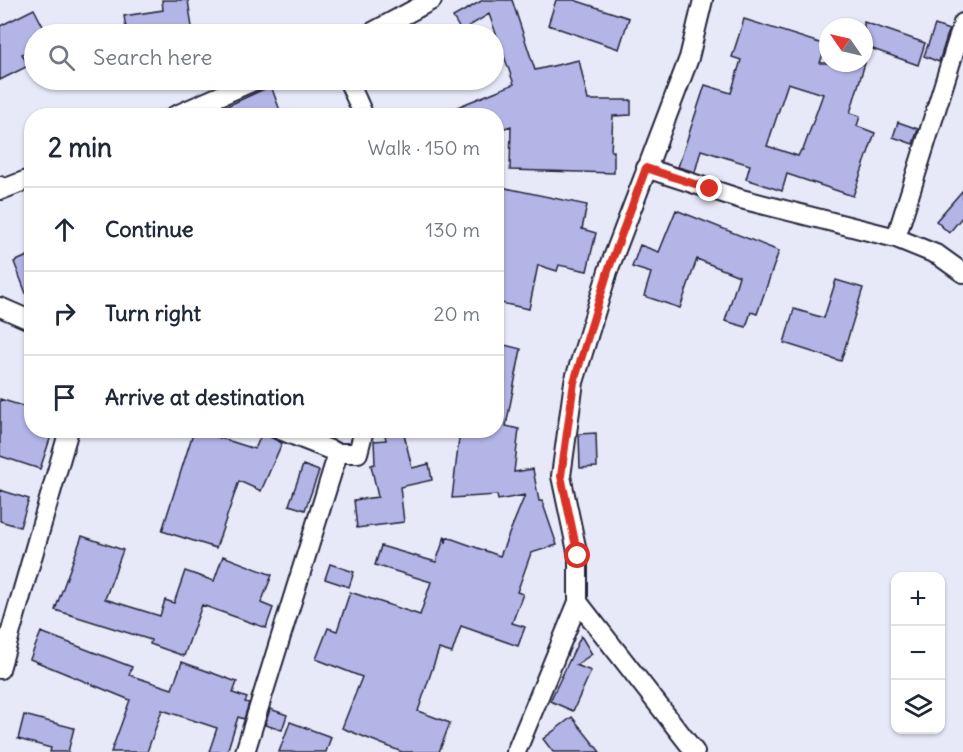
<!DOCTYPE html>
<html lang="en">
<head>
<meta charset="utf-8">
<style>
	:root { --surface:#fff; --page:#f2f2f3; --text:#1f2937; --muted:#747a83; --line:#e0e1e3 }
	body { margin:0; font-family:Delius,sans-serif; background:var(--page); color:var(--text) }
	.controls { position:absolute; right:18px; bottom:18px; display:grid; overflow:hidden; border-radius:12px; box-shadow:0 2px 4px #0004 }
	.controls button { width:54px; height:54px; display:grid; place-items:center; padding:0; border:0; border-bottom:2px solid var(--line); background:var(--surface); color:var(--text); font:30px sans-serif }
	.compass { position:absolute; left:819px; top:18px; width:54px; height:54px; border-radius:50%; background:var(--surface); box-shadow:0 2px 4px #0004; rotate:304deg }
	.stop { position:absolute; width:18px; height:18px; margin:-14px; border:4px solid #d93025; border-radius:50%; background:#fff }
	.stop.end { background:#d93025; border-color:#fff; box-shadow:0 2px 6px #0008 }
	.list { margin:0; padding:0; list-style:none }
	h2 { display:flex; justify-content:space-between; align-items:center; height:78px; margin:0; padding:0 24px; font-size:26px }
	h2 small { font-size:20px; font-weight:400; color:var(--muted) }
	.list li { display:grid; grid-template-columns:39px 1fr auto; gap:18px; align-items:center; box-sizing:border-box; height:84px; padding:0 24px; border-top:2px solid var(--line) }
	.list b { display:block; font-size:22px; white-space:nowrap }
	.list em { font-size:20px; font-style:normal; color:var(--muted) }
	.icon { flex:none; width:33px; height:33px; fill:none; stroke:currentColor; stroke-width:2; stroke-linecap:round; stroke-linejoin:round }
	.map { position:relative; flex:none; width:963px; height:752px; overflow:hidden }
	.search { position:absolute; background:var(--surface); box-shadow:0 2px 4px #0004; left:24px; top:24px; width:480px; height:66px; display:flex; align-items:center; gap:15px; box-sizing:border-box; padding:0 21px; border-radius:33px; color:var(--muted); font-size:22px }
	.panel { position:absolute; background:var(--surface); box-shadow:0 2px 4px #0004; left:24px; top:108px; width:480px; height:330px; border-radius:24px }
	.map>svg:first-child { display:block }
	.building { fill:#b2b5e6; stroke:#22223b; stroke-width:1.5; fill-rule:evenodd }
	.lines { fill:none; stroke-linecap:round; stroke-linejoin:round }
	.minor-casing { stroke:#22223b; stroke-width:22 }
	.minor { stroke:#fff; stroke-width:18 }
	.route { stroke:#d93025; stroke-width:8 }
</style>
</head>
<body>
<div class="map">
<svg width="963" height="752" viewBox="0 0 963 752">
	<rect width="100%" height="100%" fill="#e8e9f8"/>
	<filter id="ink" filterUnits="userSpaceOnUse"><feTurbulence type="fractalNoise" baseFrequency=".0167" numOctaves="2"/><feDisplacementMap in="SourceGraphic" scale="12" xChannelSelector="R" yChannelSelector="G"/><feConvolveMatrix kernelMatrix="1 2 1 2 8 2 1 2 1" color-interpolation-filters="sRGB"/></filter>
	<g filter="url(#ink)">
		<path class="building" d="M162,0h26l5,34h-66l-3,-18 39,-6z
			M483,0h29l23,70 44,-10 9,40h43v15l-18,1 -2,35h3v22l-104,-3 1,-44 -15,5v-15h-61l79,-32 -25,-70 -28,17 -8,-14z
			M556,0h18l55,18 -10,31 -71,-24z
			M34,9l13,25h-13v14l-12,6 6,12 -28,14v-54z
			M744,19l82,26 -6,18h45l-15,50 10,3 -3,10 18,7 -22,63 -66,-22 -5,17 -36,-12 4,-14 -49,-15 -6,22 -17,-5 27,-82 26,8 10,-33 -9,-3zM788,83l35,11 -20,56h-2l-3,6 -31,-10z
			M864,22l61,21 -7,22 -54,-19z
			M935,25l14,5 -10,32 -15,-6z
			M271,86l11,30h-77z
			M898,122l20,7 -5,15 -20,-7z
			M496,186l91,19 -5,24 14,4 -9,38 -28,-6 -2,6 -19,-6 -9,44 -33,-7z
			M963,190v26l-14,17 -13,-12z
			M676,210l103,41 -22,63 -6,-2 -5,15 -21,-6 14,-45 -42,-17 -17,49 -36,-12 7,-23 -19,-6 8,-22 19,7z
			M32,254v50h-2l-16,-42z
			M836,280l27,8 -22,73 -57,-18 10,-34 30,9z
			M496,343l25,6 -15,77 13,3 -5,43 19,-3 6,32h3l15,44 -26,8 -14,39 6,2 -11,29 13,4 -7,19 -57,-20 -9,27 -13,-4 -21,62 32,12 -11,29h-37l-60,-24 20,-51 -46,-18 12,-31 9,3 13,-39 70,23 11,-33 -56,-17 6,-19 55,16 9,-26 1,7 1,-6 53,19 25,-61 -27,5 -1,-5 -45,3 8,-68h36z
			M0,399l32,10v21h21l-13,39 -40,-13z
			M194,430h22l-2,6 41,13 7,-16 20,10 -21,48 -22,-10 -23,67 -54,-17z
			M384,430h19l9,38 17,-4 3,16 -32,7 4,35 -47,6 -3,-28 24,-3 -7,-32 4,-1 -1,-23 12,-1z
			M596,433l1,34 -17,1 -1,-34z
			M303,465l16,6 -14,39 -16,-5z
			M0,490l29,9 -9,28 -20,-6z
			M82,536l41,14 -18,49 55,17 5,-16 9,3 11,-32 29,10 9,-25 49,19 -11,28 12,5 -7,20 -64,-23 -18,51 -34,-12 1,-4 -96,-30z
			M330,564l24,8 -5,15 -24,-8z
			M41,632l91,35 -3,8 43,14 10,-27 55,20 -4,11 14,5 -2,4 4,1 -5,16 -6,-2 -11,35h-18l8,-24 -55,-18 -15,42h-36l19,-52 -100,-41z
			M581,636l11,18 -16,11 15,6 -18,40 -23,-10z
			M270,709l17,6 -5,15 -17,-5z
			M24,715l50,13 -6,24h-18l1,-4 -33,-9z
			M572,717l28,35h-47l-10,-13z
			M290,722l41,15 -5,15h-47z"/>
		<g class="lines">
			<defs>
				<path id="minor" d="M369,34l63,-34
					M348,80l16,36
					M174,116l82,-36
					M646,168l95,31 155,39 42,17 25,18
					M0,186l1,4 31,-12
					M896,238l67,-215
					M0,307l32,14
					M280,430l58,23
					M0,669l69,-239
					M245,752l93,-299h20l6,-23
					M516,752l62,-150
					M695,752l-117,-150v-46l-17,-80 13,-94 34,-111 81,-213 14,-58"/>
			</defs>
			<use href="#minor" class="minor-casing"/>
			<use href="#minor" class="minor"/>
		</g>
	</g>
	<g class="lines" filter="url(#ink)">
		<path class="route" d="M578,556l-17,-80 13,-94 34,-111 38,-103 64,21"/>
	</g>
</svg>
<div class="controls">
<button>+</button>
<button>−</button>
<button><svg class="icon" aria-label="layers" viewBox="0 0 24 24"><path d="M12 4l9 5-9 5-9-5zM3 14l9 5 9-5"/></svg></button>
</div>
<svg class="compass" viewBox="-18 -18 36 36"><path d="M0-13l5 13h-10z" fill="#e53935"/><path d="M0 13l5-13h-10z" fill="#747a83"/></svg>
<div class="stop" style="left:578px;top:556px"></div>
<div class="stop end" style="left:710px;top:189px"></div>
<div class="search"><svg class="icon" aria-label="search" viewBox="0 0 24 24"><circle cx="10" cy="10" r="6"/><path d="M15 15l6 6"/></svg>Search here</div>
<section class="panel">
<h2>2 min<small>Walk · 150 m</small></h2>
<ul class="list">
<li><svg class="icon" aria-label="ahead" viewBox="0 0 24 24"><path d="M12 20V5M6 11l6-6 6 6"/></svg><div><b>Continue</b></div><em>130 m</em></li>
<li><svg class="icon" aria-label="right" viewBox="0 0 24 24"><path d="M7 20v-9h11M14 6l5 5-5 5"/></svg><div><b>Turn right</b></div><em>20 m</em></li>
<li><svg class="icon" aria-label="arrive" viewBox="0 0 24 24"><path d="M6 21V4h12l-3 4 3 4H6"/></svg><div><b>Arrive at destination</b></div></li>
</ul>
</section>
</div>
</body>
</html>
